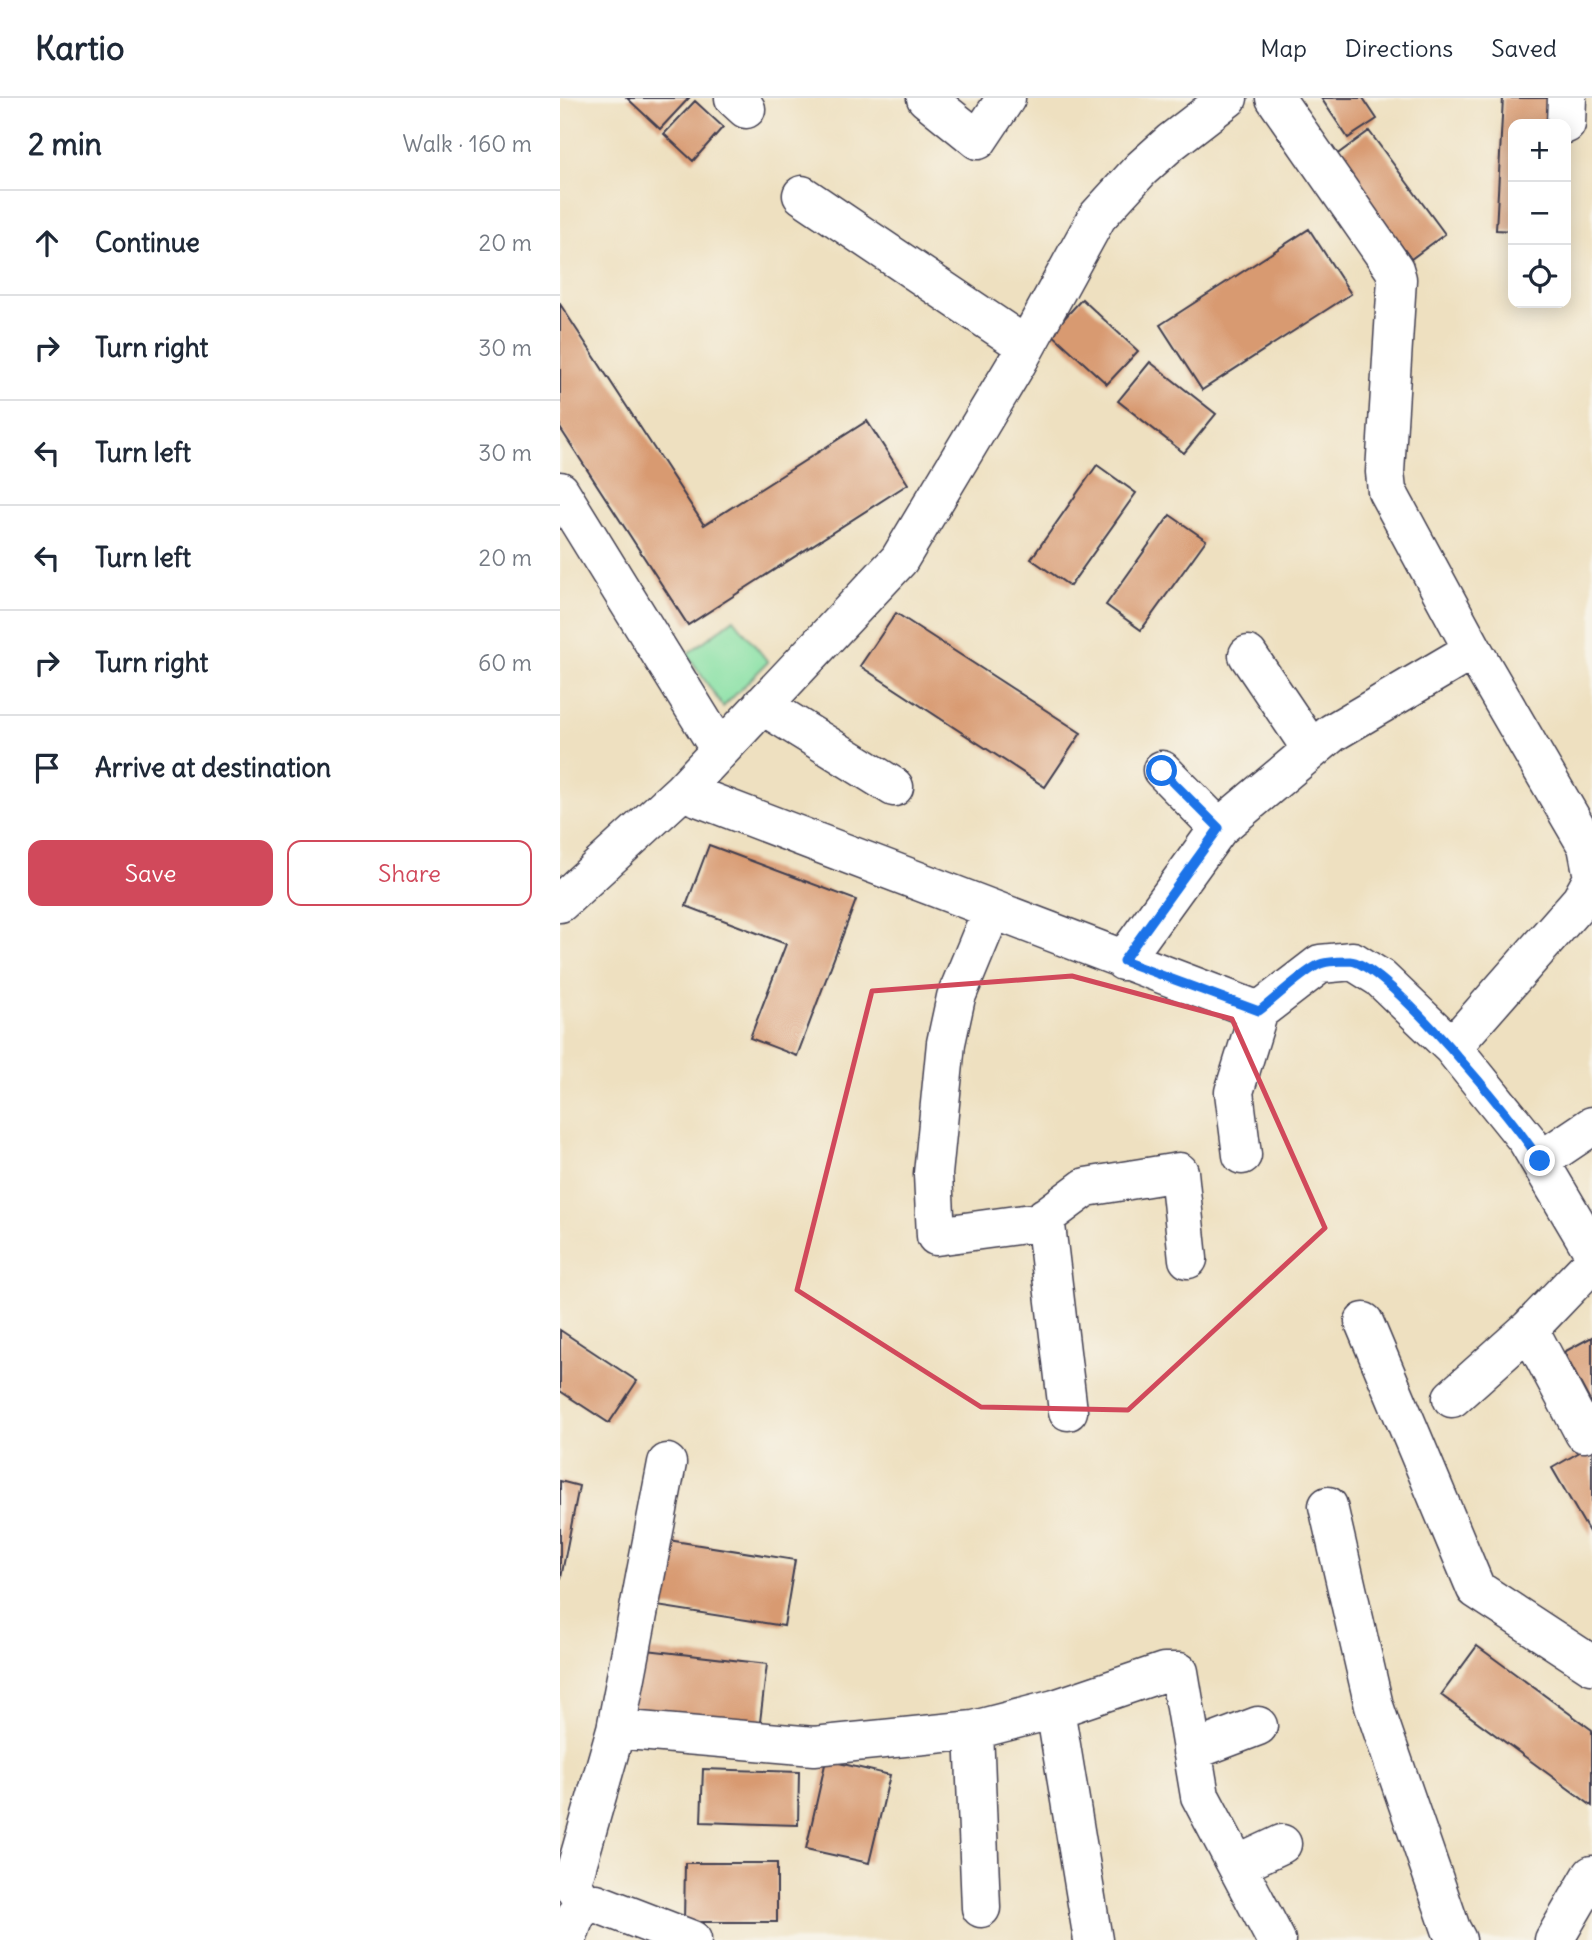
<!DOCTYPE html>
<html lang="en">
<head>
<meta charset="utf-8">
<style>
	:root { --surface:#fff; --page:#f2f2f3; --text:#1f2937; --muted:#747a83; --line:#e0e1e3; --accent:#d1495b }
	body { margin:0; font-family:Delius,sans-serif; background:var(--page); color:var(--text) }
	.controls { position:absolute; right:21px; top:21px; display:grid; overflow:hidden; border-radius:14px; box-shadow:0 4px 18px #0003 }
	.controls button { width:63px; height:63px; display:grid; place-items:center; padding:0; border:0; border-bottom:2px solid var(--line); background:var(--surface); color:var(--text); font:35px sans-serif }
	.stop { position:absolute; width:21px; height:21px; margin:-16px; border:5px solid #1a73e8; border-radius:50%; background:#fff }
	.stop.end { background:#1a73e8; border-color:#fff; box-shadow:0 2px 7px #0008 }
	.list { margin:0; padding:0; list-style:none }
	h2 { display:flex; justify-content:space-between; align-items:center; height:91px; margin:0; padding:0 28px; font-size:30px }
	h2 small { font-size:23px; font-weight:400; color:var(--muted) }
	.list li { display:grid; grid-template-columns:46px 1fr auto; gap:21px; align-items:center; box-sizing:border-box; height:105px; padding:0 28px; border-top:2px solid var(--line) }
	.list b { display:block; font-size:26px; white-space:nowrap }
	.list em { font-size:23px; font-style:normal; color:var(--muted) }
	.actions { display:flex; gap:14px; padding:21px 28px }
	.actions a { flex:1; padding:16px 0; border:2px solid var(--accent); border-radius:14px; text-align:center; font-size:24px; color:var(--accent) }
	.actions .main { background:var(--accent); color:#fff }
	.icon { flex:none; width:38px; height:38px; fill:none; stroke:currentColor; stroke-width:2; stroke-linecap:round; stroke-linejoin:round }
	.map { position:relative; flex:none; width:1032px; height:1842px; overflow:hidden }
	header { display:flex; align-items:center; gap:42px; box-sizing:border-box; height:98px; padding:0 35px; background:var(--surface); border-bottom:2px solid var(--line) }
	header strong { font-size:33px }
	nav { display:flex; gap:38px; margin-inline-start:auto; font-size:24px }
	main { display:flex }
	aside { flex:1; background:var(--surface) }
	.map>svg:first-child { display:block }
	.green { fill:#89e1a6; stroke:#568270; stroke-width:2 }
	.building { fill:#d89a71 }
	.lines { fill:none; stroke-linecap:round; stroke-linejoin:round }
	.minor-casing { stroke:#413e4f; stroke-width:41 }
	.minor { stroke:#fff; stroke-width:38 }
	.route { stroke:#1a73e8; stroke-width:9 }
	.marked { fill:none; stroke:#d1495b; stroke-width:5; stroke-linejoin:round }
</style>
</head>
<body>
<header>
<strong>Kartio</strong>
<nav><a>Map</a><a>Directions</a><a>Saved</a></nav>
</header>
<main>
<aside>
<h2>2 min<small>Walk · 160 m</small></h2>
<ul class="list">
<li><svg class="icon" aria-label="ahead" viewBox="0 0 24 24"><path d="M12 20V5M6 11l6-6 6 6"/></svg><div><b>Continue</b></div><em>20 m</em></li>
<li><svg class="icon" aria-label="right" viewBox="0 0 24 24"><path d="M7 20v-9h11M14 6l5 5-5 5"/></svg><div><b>Turn right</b></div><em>30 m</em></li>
<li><svg class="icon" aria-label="left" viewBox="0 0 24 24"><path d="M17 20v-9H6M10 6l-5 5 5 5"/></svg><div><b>Turn left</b></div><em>30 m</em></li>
<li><svg class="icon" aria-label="left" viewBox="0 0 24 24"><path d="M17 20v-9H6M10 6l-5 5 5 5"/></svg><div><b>Turn left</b></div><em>20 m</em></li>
<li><svg class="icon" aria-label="right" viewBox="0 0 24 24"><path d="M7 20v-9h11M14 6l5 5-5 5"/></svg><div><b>Turn right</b></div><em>60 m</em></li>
<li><svg class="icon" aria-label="arrive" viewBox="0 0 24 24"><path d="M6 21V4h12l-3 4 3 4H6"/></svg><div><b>Arrive at destination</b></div></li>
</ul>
<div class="actions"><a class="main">Save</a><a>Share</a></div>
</aside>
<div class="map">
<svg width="1032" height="1842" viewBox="0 0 1032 1842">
	<rect width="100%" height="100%" fill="#f7f3e8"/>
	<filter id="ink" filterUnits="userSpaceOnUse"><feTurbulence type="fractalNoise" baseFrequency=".0143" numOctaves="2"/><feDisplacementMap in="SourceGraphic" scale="14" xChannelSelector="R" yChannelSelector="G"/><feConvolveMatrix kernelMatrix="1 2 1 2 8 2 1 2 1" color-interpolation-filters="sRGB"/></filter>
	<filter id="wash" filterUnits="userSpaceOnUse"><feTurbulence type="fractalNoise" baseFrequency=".00686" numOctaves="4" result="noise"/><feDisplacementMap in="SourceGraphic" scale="28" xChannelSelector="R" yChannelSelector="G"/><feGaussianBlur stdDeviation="1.57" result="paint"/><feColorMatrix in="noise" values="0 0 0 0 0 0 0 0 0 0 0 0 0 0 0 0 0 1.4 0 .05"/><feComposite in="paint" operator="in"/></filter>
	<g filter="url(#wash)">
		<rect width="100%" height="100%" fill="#eee0c0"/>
		<path class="green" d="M174,521l34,43 -45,45 -36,-53z"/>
		<g id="blocks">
			<path class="building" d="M67,0h62l-29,31z
				M761,0h42l14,21 -29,19z
				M943,0h51l-1,26h-40v107l-17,-1z
				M135,3l28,26 -30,34 -29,-27z
				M809,33l76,103 -34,25 -76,-103z
				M749,131l42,65 -149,96 -42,-65z
				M522,201l56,52 -31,33 -56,-51z
				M0,206l144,221 163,-104 41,63 -220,141 -128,-197z
				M590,264l66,52 -32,39 -66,-52z
				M537,367l39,28 -66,93 -39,-27z
				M610,417l36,25 -65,90 -35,-25z
				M336,515l185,120 -36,54 -185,-121z
				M149,747l147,55 -59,156 -47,-18 36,-94 -100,-38z
				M0,1232l77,51 -28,42 -49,-32z
				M1032,1239v68l-28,-53z
				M1032,1347v92l-40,-69z
				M0,1383l19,5 -18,92h-1z
				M108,1442l127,20 -11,66 -127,-20z
				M917,1548l115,84v76l-151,-111z
				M78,1551l129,15 -8,66 -128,-14z
				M266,1662l64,15 -21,88 -63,-14z
				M143,1671l96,3 -1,53 -97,-3z
				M125,1765h92v59h-93z"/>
		</g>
	</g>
	<g filter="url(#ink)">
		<use href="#blocks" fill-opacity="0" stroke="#413e4f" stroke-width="2"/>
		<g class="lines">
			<defs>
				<path id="minor" d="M174,0l12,11
					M366,0l52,42 28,-42
					M715,0l119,171 3,10 -12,193 2,19 86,159 114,196 5,26
					M1006,26l1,-26
					M242,97l224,151
					M0,393l160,259
					M688,557l64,95
					M202,607l132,82
					M602,672l57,58
					M122,693l577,220 61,-47 33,-3 27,17 72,69 75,93 65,110
					M0,805l122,-112 217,-231 118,-197 80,-146 44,-48 30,-27 57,-44
					M432,812l-36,87 -10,46 -13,131 3,62 103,-14 47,-35 93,-15 9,87
					M563,863l96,-133 113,-95 141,-83
					M892,949l129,-147 11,-20
					M682,1057l-8,-63 25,-81
					M980,1063l52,-35
					M485,1119l23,194
					M804,1224l112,267 116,76
					M969,1231l55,104
					M892,1300l77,-69 63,-66
					M768,1408l46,200 77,223 6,11
					M495,1611l38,231
					M56,1631l198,17 160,-16 81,-21 109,-37h15l21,124 76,144
					M414,1632l7,178
					M632,1653l66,-25
					M677,1767l45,-21
					M24,1807l-12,-22 44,-154 51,-266
					M7,1842c7,-19 7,-33 29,-37l96,37
					M994,1842l38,-65"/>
			</defs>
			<use href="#minor" class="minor-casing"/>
			<use href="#minor" class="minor"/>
		</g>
	</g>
	<g class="lines" filter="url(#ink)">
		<path class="route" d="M602,673l57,57 -96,133 136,50c18,-14 39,-35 59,-46 7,-4 23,-4 32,-4 36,2 169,164 190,200"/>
	</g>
	<path class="marked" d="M512,878l160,43 93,209 -197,182 -147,-3 -184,-117 75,-299z"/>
</svg>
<div class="controls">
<button>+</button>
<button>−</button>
<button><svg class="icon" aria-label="locate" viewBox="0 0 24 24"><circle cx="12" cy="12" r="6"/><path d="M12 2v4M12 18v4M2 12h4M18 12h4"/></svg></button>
</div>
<div class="stop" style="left:602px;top:673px"></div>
<div class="stop end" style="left:980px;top:1063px"></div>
</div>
</main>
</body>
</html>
